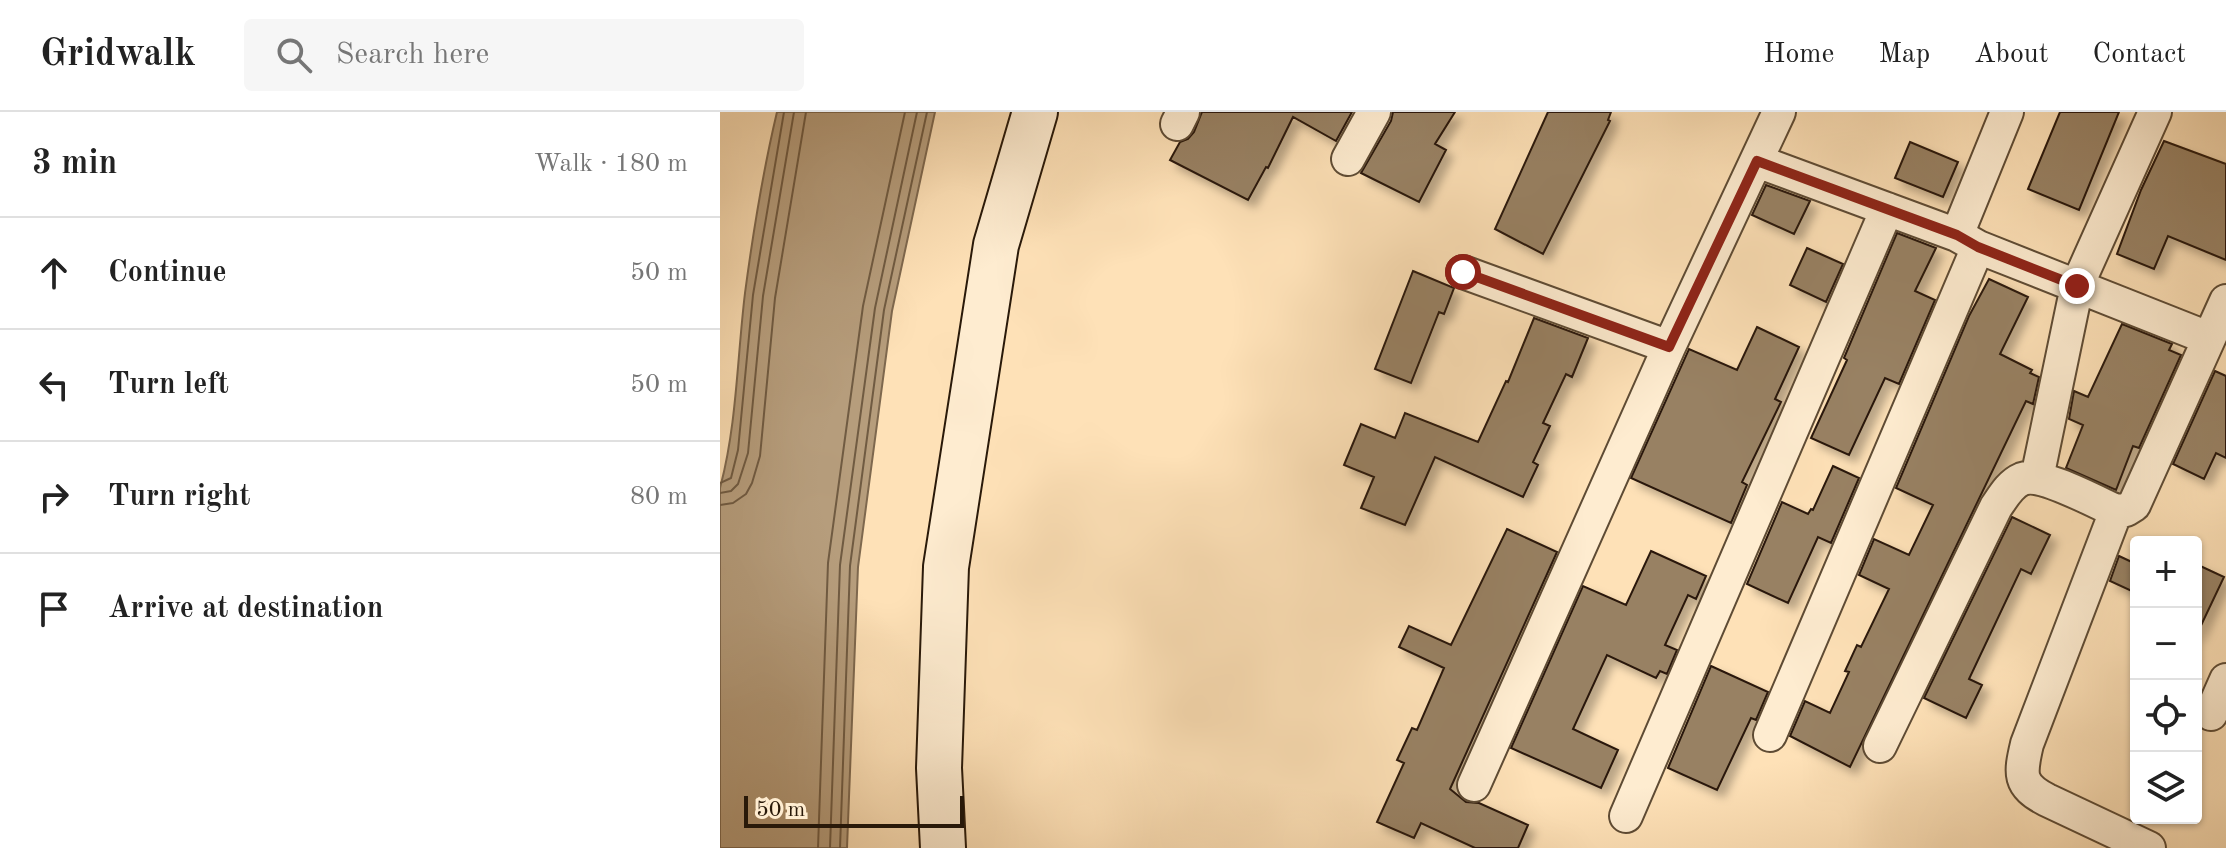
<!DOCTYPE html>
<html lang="en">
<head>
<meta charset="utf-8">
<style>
	:root { --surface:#fff; --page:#f6f6f6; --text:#222; --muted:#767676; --line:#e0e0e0 }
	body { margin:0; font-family:"Old Standard TT",serif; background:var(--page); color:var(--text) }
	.controls { position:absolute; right:24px; bottom:24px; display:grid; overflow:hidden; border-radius:8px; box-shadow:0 2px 6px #0004 }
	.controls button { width:72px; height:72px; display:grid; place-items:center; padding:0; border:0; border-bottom:2px solid var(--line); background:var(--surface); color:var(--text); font:40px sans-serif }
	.scale { position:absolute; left:24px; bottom:20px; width:220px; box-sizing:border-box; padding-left:8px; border:4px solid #291909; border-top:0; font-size:22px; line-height:28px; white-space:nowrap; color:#291909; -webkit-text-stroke:6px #feecd0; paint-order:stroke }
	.stop { position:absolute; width:24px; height:24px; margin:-18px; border:6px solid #8f2418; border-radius:50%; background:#fff }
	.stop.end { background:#8f2418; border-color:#fff; box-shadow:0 2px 8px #0008 }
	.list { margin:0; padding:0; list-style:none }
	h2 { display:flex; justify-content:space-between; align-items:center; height:104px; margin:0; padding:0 32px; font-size:34px }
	h2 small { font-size:26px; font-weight:400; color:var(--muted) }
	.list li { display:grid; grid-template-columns:52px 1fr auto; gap:24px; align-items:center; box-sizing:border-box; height:112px; padding:0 32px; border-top:2px solid var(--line) }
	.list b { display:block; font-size:30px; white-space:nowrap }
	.list em { font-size:26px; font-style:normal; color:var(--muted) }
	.icon { flex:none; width:44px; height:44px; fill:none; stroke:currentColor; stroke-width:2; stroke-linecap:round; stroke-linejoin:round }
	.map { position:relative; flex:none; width:1506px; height:736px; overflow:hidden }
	header { display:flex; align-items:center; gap:48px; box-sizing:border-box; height:112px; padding:0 40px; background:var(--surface); border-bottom:2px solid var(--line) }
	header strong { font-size:38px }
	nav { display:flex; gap:44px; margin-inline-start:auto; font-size:28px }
	.search { width:560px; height:72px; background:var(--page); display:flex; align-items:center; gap:20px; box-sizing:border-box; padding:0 28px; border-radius:8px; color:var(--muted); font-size:30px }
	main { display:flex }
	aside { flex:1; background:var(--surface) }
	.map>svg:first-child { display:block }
	.water { fill:#b69d7c; stroke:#7e684e; stroke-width:2 }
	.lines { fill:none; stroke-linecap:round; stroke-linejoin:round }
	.shore { stroke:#705b42; stroke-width:2 }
	.building { fill:#988163; stroke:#291909; stroke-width:2; filter:url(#shadow) }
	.street-casing { stroke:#5e4b34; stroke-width:36 }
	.secondary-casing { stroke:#291909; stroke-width:48 }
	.street { stroke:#feecd0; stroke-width:32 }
	.secondary { stroke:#feecd0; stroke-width:44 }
	.route { stroke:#8f2418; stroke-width:10 }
</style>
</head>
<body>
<header>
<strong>Gridwalk</strong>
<div class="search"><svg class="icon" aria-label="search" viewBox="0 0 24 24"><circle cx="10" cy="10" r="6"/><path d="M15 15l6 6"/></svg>Search here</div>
<nav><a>Home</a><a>Map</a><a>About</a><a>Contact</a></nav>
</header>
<main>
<aside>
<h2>3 min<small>Walk · 180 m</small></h2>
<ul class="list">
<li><svg class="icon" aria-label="ahead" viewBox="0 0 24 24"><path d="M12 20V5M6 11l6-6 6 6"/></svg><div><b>Continue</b></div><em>50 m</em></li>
<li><svg class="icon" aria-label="left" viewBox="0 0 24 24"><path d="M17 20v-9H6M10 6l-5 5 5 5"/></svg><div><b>Turn left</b></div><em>50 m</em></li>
<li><svg class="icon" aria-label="right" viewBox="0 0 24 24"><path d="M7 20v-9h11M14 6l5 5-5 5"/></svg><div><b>Turn right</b></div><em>80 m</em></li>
<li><svg class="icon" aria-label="arrive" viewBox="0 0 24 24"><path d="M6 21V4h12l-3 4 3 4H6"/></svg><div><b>Arrive at destination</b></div></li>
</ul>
</aside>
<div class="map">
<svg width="1506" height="736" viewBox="0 0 1506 736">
	<defs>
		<filter id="shadow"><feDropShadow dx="7" dy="7" stdDeviation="4" flood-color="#0004"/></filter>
	</defs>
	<rect width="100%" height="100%" fill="#fee1b7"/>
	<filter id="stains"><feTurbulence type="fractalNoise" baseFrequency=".0025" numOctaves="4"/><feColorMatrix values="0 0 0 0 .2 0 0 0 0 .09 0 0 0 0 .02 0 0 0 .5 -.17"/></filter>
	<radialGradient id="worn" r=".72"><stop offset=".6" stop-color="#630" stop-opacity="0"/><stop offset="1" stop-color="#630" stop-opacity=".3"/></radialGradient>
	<path class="water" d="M57,0h158l-43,199 -34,256 -11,281h-127v-360c17,-64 17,-129 25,-195 8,-60 18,-122 32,-181z"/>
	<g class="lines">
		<path class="shore" d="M0,371l11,-5 7,-28 15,-155 31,-183
			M0,381l11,-2 7,-7 10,-31 15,-157 31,-184
			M0,393l13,-2 13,-9 6,-11 8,-27 15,-158 31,-186
			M98,736l10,-285 35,-257 42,-194
			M110,736l10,-283 35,-257 42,-196
			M120,736l10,-282 34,-256 43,-198"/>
	</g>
	<path class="building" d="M482,0h150l-16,29 -43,-24 -25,51 -2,-1 -18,33 -78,-40 10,-18 8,-3 6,-7z
		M673,0h62l-20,32 11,6 -27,52 -58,-29 30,-52z
		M828,0h63l-3,8 2,1 -67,133 -48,-25z
		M1340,0h59l-40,98 -51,-21z
		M1444,29l62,23v96l-58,-24 -14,33 -37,-15 24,-64z
		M1190,30l48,20 -15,35 -48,-19z
		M1046,73l44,16 -16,33 -42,-19z
		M1177,121l39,15 -21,43 20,9 -36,84 -14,-6 -36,77 -38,-17 36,-78 -3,-2z
		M1087,136l36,16 -17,38 -36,-17z
		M693,159l41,17 -10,26 -5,-2 -28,71 -36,-14z
		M1269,167l39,18 -28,57 32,16 -2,3 9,4 -6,27 -7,-3 -176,366 -60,-31 15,-35 25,12 19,-41 -4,-1 12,-26 4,2 28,-58 -30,-14 15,-36 35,16 24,-50 -37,-17 73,-172z
		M814,206l54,20 -16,39 -6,-3 -23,49 7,3 -17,36 5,3 -15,32 -88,-40 -30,68 -44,-17 13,-31 -30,-12 17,-41 34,14 10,-25 73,29 28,-61 2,1z
		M1402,212l50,20 -3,6 12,5 -42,93 -6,-2 -17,44 -50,-22 17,-43 -14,-6 5,-28 14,6z
		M1037,215l42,20 -24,52 6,3 -39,80 5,3 -16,38 -100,-45 58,-129 48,21z
		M1495,259l11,5v82l-10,-5 -12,26 -31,-15z
		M1113,354l26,12 -28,65 -13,-6 -30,66 -41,-19 35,-82 26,12 3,-5 2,1z
		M1292,405l38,18 -19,39 -10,-5 -52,110 13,6 -16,33 -42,-20z
		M787,417l50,23 -107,237 16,13 13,1 49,22 -10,23h-43l-54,-25 -7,15 -37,-16 27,-59 -7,-3 15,-32 5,2 27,-62 -45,-21 10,-21 42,19z
		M931,439l55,25 -10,23 -8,-4 -23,50 12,5 -10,24 -7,-3 -4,7 -49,-23 -34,74 45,21 -17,38 -90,-40 72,-162 43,19z
		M1399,444l17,8v29l-26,-12z
		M1476,452l28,13 -28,59z
		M991,554l57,26 -12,28 -5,-2 -34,72 -49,-22z"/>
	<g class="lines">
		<defs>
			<path id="street" d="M457,12l6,-12
				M628,47l26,-47
				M1037,49l200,74 21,12 230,91
				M1237,123l50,-123
				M743,160l206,75
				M1317,366l40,-192 78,-174
				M1396,399l-89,233c-7,30 -9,41 20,56l102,48
				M1491,602l15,-34
				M1050,623l208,-488
				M1160,634l116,-239c7,-10 14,-23 26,-28 19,-7 74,23 94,32l10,-1 8,-5 92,-204
				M754,673l195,-438 110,-235
				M906,704l261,-607"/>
			<path id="secondary" d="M223,736l-4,-80 7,-201 50,-322 39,-133"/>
		</defs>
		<use href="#street" class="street-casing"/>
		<use href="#secondary" class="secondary-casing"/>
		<use href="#street" class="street"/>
		<use href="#secondary" class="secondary"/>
	</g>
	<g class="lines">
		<path class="route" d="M743,160l206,75 88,-186 200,74 21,12 99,39"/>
	</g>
	<rect width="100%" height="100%" filter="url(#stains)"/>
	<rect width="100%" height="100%" fill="url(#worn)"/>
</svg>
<div class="controls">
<button>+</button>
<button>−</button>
<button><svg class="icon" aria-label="locate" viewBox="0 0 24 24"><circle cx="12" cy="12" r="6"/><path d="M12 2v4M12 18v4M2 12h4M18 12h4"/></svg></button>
<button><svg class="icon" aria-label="layers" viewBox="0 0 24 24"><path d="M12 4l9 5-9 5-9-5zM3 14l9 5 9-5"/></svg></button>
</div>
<div class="scale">50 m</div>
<div class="stop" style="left:743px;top:160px"></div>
<div class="stop end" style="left:1357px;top:174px"></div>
</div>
</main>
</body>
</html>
